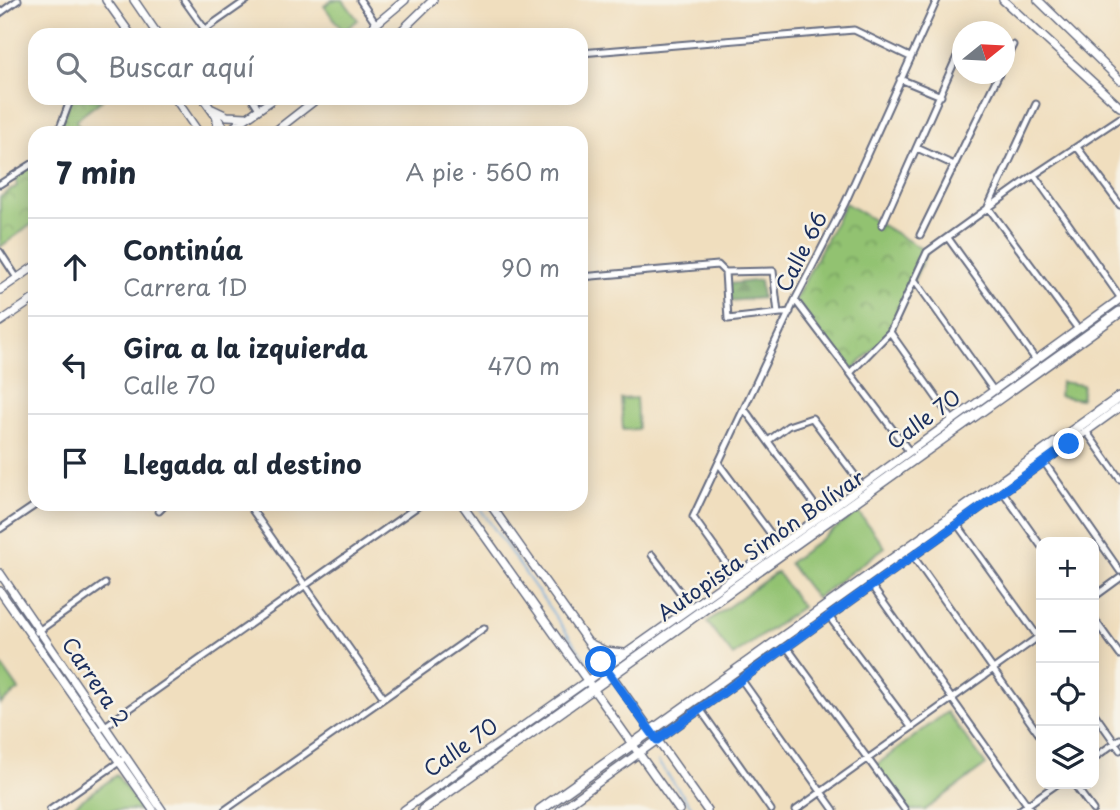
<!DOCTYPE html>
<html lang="es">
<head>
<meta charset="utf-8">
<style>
	:root { --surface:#fff; --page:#f6f6f7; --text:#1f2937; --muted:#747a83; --line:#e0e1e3 }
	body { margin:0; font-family:"Playpen Sans",sans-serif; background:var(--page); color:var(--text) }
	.controls { position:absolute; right:21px; bottom:21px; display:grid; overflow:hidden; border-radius:14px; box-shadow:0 4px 18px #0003 }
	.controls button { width:63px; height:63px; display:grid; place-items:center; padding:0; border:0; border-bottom:2px solid var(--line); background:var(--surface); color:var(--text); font:35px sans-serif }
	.compass { position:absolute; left:952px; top:21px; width:63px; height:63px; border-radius:50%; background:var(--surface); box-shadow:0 4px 18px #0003; rotate:72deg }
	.stop { position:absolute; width:21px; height:21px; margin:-16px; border:5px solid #1a73e8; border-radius:50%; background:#fff }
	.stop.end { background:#1a73e8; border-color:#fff; box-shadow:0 2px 7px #0008 }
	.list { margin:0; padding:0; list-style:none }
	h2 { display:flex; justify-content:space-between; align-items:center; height:91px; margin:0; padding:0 28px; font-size:30px }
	h2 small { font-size:23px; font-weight:400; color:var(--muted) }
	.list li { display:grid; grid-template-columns:46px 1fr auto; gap:21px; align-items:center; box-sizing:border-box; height:98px; padding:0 28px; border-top:2px solid var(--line) }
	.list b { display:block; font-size:26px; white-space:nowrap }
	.list p { margin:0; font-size:23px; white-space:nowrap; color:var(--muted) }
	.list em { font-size:23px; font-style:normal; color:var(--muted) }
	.icon { flex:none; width:38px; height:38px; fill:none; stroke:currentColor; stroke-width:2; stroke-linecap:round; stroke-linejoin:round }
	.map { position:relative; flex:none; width:1120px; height:810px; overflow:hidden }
	.search { position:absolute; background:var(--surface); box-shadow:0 4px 18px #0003; left:28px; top:28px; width:560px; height:77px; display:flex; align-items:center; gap:18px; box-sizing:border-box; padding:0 24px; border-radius:21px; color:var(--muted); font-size:26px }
	.panel { position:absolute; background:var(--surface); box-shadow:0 4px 18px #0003; left:28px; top:126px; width:560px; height:385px; border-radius:21px }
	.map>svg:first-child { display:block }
	.green { fill:#92c271; stroke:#567868; stroke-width:2 }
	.forest { fill:url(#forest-firs); stroke:#486c60; stroke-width:2 }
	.park { fill:url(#park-crowns); stroke:#567868; stroke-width:2 }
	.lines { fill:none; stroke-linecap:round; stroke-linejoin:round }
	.stream { stroke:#67a4d8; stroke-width:2 }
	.minor-casing { stroke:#666c80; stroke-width:9 }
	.tertiary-casing { stroke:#666c80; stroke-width:10 }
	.trunk-casing { stroke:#666c80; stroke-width:12 }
	.minor { stroke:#fff; stroke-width:5 }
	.tertiary { stroke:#fff; stroke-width:7 }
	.trunk { stroke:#fff; stroke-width:9 }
	.route { stroke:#1a73e8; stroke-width:9 }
	.labels { text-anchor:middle; stroke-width:5; stroke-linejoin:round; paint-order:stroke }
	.street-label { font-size:21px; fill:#1b2f5e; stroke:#f7f3e8 }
</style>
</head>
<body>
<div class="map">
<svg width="1120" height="810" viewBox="0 0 1120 810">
	<defs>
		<pattern id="forest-firs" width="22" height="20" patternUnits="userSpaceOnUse" patternTransform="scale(1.75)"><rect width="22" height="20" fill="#75a863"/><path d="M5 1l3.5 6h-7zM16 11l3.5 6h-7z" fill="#5f8955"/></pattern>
		<pattern id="park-crowns" width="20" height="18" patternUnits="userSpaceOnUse" patternTransform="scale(1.75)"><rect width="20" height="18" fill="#92c271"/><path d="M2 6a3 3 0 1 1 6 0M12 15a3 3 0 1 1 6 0" fill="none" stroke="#769e60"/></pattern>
	</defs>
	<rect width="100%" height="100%" fill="#f7f3e8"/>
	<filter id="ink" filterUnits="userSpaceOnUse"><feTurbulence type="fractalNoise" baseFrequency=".0143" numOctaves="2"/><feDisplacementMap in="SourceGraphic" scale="14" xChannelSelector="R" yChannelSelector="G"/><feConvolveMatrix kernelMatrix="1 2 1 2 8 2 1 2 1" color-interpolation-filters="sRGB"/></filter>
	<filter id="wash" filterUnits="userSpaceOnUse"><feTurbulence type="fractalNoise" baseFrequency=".00686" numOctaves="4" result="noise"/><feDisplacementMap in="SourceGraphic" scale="28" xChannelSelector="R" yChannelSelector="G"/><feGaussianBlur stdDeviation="1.57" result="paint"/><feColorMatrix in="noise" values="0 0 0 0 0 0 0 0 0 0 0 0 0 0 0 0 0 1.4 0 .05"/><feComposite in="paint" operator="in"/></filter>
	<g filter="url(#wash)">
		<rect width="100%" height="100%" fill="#f0debe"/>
		<path class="green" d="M332,0h11l15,20 -15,11 -19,-25z
			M1061,382l22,3 -2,14 -22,-3z
			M636,398l2,31 -15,1 -2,-31z
			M858,512l27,35 -69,51 -27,-35z
			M777,572l25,35 -69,49 -26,-34z
			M947,712l39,53 -61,45h-16l-34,-44z
			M117,775l24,35h-73z"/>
		<path class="forest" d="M760,280l2,18 -32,3 -2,-17z"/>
		<path class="park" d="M71,98l31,2 -26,20 6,13h-24z
			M35,161v61l-35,25v-50l17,-11 -2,-11z
			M845,203l82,49 -37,80 -39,40 -56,-72z
			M0,663l19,27 -19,14z"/>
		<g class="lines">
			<path class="stream" d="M477,504l110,158
				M658,762l35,47"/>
		</g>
	</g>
	<g filter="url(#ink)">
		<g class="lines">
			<defs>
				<path id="minor" d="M184,0l25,35
					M360,0l16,24
					M0,13l18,-13
					M197,35l50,-35
					M581,53l273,-23 56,27
					M1004,63l9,-18
					M900,79l41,17
					M252,98l7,11
					M1036,104l-48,103 90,122
					M58,133l13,-35
					M1077,147l43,58
					M917,148l37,17
					M1034,175l86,122
					M0,184l35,-22
					M882,225l80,-180
					M920,235l79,-161
					M948,238l88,122
					M0,252l17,26
					M725,272l48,-1 5,42
					M581,277l137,-12 7,7 3,47 62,-7
					M914,279l80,112
					M795,300l114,151
					M890,332l63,89
					M851,372l39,-40 37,-80 107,-77 86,-57
					M745,410l77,105
					M1086,431l34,48
					M768,441l20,-15 24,-8 50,67
					M1044,462l76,109
					M719,464l60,81
					M1003,492l38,54
					M248,504l136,194
					M159,511l7,-7
					M957,524l84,117
					M0,529l37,-25
					M652,555l39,52
					M913,556l128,181
					M735,576l-42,-59 102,-217 50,-97 92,-203
					M871,585l160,225
					M1094,597l26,-19
					M828,615l83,112
					M1094,619l26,36
					M37,632l68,-48
					M786,646l119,164
					M741,679l93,131
					M700,709l71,101
					M1094,713l26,37
					M98,731l323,-227
					M1094,758l26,-19
					M1074,784l19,26
					M50,810l72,-50
					M225,810l259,-182
					M796,810l245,-175
					M1020,810l37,-26"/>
				<path id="tertiary" d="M106,0l25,35
					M134,0l24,35
					M1003,0l117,107
					M1038,0l82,80
					M363,35l42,-35
					M397,35l36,-35
					M175,98l24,35
					M203,98l25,35
					M212,109l15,7 20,1
					M212,133l5,-6v-8
					M225,133l50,-35
					M273,133l45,-35
					M0,290l35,-24
					M0,322l35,-24
					M462,504l217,306
					M490,504l217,306
					M0,573l162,237
					M0,591l153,219
					M589,643l16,8 19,2
					M404,810l418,-295 298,-216
					M560,810l560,-403"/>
				<path id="trunk" d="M423,810l697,-498
					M540,810l580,-413"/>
			</defs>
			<use href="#minor" class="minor-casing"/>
			<use href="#tertiary" class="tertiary-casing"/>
			<use href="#trunk" class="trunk-casing"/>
			<use href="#minor" class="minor"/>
			<use href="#tertiary" class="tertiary"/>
			<use href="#trunk" class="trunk"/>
		</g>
	</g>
	<g class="lines" filter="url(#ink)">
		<path class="route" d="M601,662l56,78 412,-296"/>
	</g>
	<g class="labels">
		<g class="street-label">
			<text transform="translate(802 252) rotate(-63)" y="7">Calle 66</text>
			<text transform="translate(924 420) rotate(-36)" y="7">Calle 70</text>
			<text transform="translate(761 546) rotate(-35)" y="7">Autopista Simón Bolívar</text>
			<text transform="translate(95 682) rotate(56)" y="7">Carrera 2</text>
			<text transform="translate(461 748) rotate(-35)" y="7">Calle 70</text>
		</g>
	</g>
</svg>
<div class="controls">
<button>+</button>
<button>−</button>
<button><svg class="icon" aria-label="locate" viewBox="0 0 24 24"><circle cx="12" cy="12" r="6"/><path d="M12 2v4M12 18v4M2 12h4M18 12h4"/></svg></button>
<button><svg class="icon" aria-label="layers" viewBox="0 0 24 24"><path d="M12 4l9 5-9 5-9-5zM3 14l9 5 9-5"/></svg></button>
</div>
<svg class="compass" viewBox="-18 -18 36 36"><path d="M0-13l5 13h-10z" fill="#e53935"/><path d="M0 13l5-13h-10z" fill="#747a83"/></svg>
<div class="stop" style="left:601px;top:662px"></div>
<div class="stop end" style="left:1069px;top:444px"></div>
<div class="search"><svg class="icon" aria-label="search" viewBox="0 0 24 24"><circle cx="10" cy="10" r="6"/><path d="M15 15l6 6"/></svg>Buscar aquí</div>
<section class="panel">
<h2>7 min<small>A pie · 560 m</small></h2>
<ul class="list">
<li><svg class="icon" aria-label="ahead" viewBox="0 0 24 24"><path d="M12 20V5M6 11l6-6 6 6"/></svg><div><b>Continúa</b><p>Carrera 1D</p></div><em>90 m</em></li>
<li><svg class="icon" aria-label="left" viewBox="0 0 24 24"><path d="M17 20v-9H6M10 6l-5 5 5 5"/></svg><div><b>Gira a la izquierda</b><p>Calle 70</p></div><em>470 m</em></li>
<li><svg class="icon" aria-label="arrive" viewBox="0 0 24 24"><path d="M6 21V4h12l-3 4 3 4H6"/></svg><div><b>Llegada al destino</b></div></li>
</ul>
</section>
</div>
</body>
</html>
